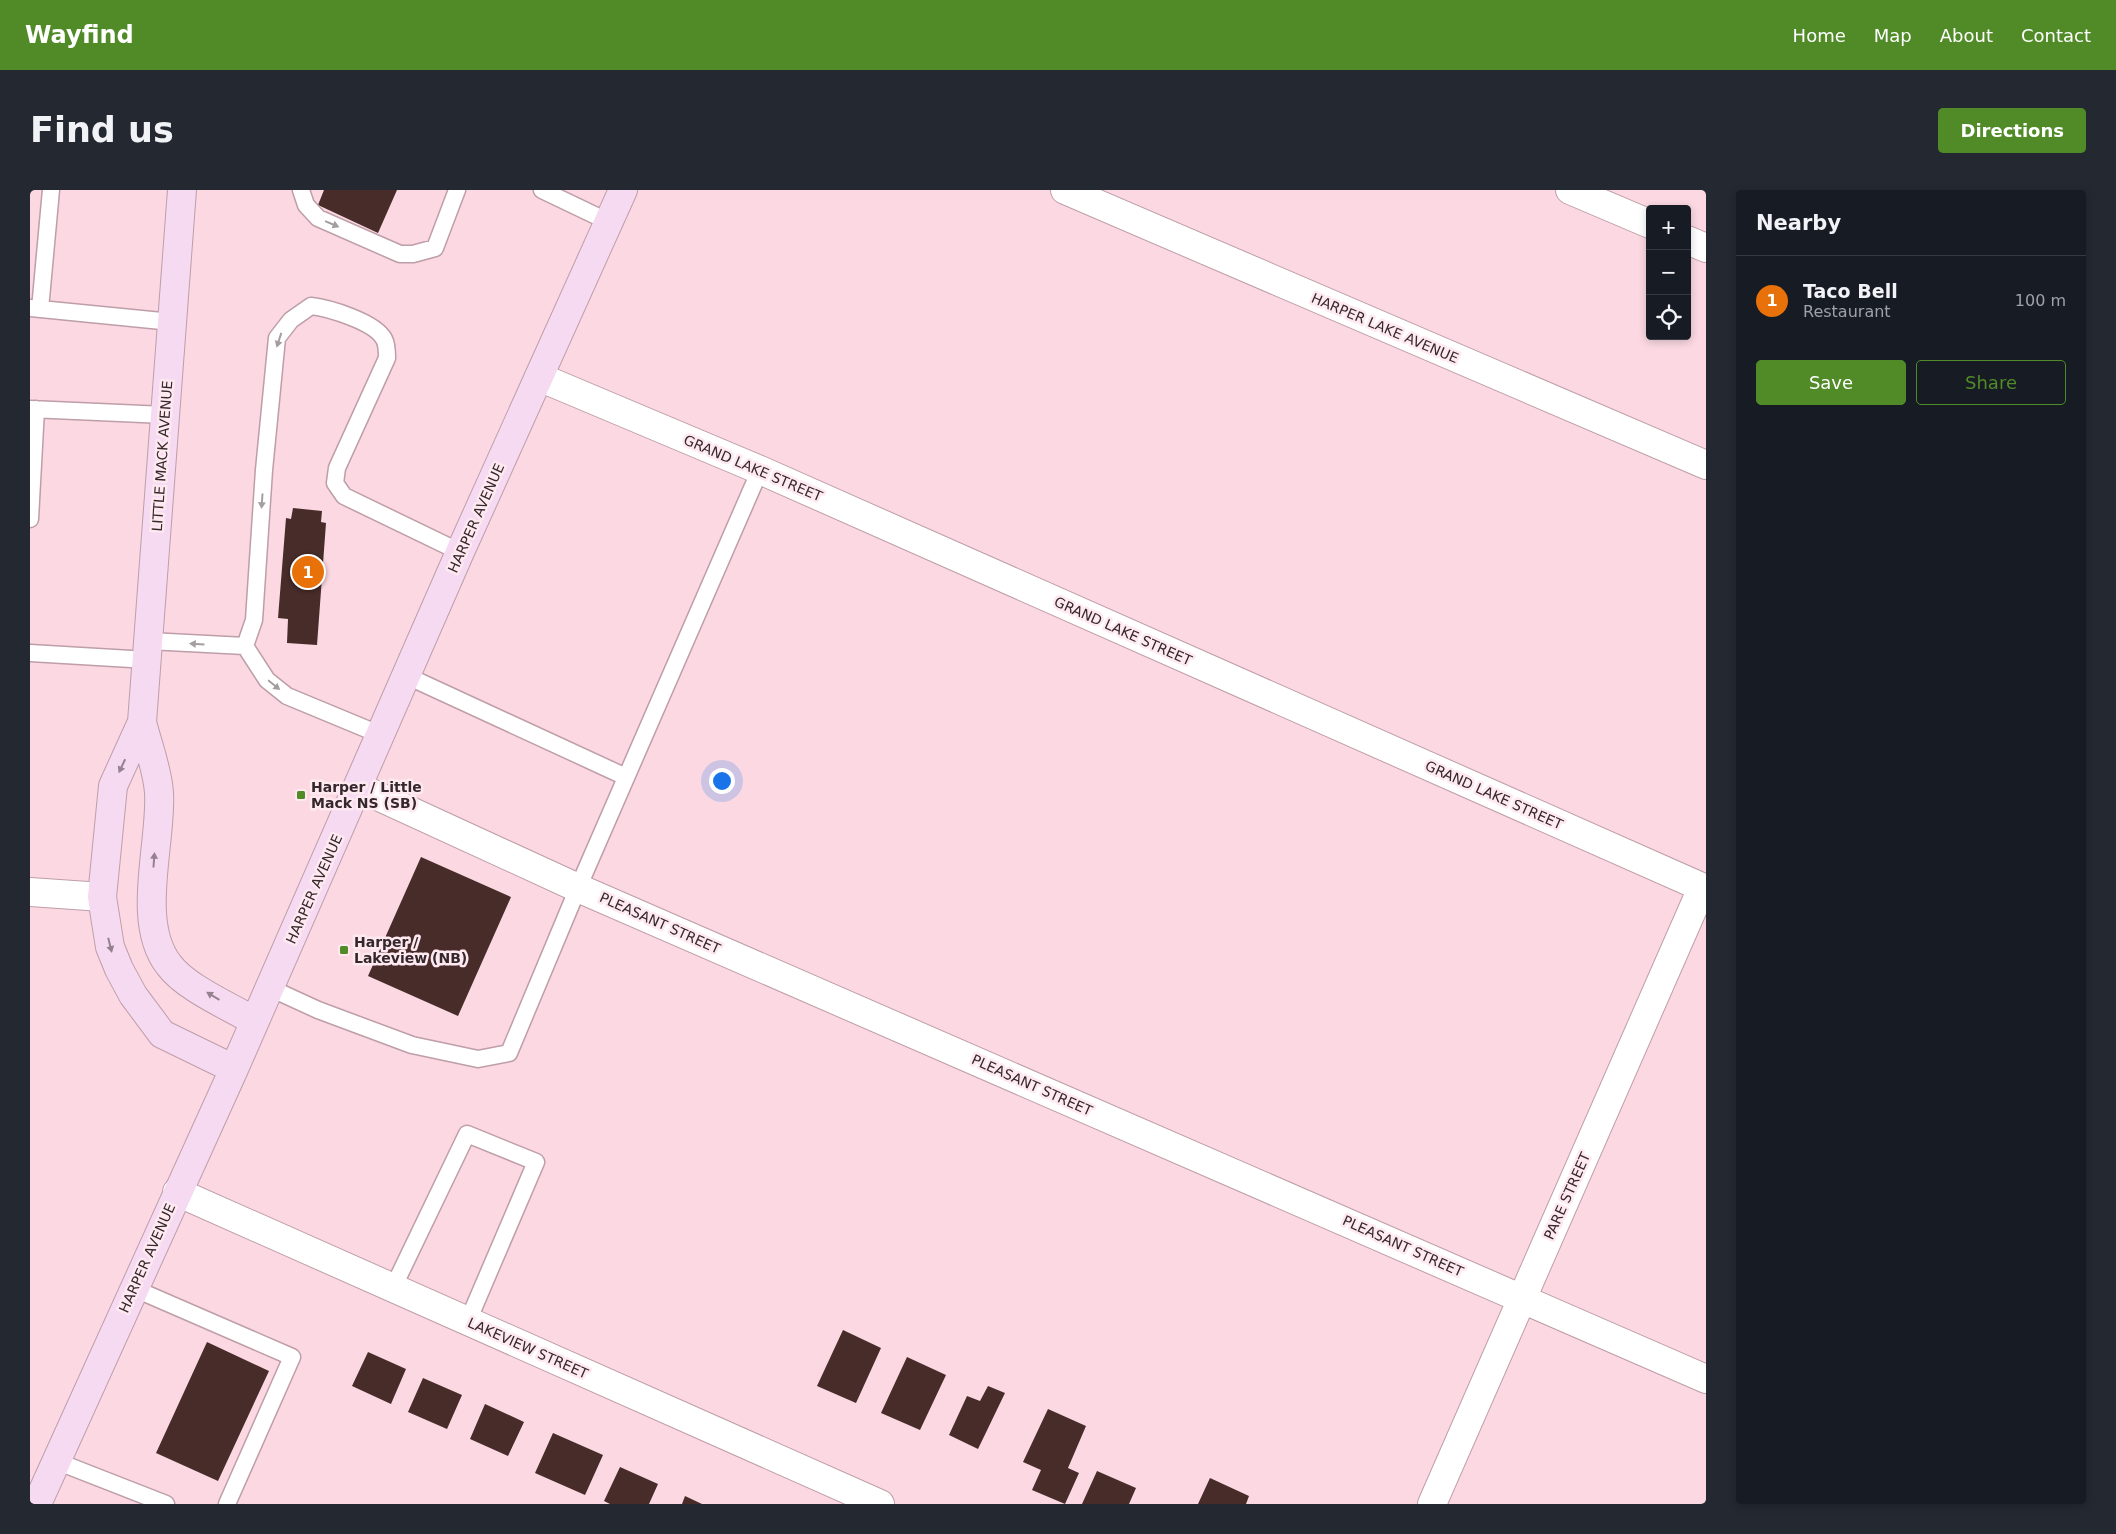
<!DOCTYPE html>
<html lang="en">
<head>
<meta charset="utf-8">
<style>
	:root { --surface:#171b24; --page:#242831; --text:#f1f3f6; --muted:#9ea1a6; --line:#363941; --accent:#508b28 }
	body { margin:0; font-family:"DejaVu Sans",sans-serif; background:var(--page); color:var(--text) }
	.controls { position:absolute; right:15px; top:15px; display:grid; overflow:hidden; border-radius:5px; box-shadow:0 2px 8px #0003 }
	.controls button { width:45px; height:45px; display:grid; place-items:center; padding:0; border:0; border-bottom:1px solid var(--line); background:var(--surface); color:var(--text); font:25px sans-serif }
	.you { position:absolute; left:691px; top:590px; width:18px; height:18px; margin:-12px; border:4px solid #fff; border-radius:50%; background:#1a73e8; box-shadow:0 0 0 8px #1a73e833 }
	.badge { display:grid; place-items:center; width:32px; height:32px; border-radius:50%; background:var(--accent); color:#fff; font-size:16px; font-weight:700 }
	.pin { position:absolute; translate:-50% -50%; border:2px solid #fff; box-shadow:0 1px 5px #0006 }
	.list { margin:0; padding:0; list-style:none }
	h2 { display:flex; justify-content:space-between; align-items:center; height:65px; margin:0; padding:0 20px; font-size:21px }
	h2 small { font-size:16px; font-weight:400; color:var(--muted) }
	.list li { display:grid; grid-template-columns:32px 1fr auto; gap:15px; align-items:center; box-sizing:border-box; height:90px; padding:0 20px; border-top:1px solid var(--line) }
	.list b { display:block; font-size:19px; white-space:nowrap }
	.list p { margin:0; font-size:16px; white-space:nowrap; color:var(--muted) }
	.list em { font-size:16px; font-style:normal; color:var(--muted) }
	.actions { display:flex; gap:10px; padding:15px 20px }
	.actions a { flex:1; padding:11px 0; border:1px solid var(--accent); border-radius:5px; text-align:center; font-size:18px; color:var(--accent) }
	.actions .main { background:var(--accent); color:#fff }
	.icon { flex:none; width:28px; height:28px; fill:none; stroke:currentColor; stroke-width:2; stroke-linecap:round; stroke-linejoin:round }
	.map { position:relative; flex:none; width:1676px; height:1314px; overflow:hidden; border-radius:5px }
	header { display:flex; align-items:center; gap:30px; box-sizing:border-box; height:70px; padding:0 25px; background:var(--accent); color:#fff }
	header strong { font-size:24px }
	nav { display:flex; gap:28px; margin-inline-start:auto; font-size:18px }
	.intro { display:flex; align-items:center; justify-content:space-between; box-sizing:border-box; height:120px; padding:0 30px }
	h1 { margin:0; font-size:35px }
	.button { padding:12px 22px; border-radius:5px; background:var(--accent); color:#fff; font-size:18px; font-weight:700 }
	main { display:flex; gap:30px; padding:0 30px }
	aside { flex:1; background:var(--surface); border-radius:5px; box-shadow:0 2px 8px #0003 }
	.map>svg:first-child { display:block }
	.building { fill:#472c2a }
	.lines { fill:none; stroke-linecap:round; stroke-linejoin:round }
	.lane-casing { stroke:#be9ea8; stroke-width:19 }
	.street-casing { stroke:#be9ea8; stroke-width:30 }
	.secondary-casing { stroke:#be9ea8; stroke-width:30 }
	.lane { stroke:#fff; stroke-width:16 }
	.street { stroke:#fff; stroke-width:28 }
	.secondary { stroke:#f5daf2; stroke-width:28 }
	.oneway { fill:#a49ea0 }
	.oneway2 { fill:#95818f }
	.poi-dot { fill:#508b28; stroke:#ffe9f0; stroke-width:2 }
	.labels { text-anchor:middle; stroke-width:5; stroke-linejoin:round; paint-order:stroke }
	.street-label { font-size:14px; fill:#35282c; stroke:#ffe9f0 }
	.poi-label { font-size:14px; font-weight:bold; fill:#35282c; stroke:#ffe9f0; text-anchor:start }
</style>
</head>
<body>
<header>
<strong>Wayfind</strong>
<nav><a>Home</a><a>Map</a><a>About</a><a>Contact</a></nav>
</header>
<div class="intro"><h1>Find us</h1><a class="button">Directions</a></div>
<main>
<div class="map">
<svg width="1676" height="1314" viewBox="0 0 1676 1314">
	<rect width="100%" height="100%" fill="#fbd8e2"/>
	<path class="building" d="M294,0h73l-19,43 -60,-28z
		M263,318l29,3 -1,11 5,1 -9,122 -30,-2 1,-24 -10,-1 8,-100 5,1z
		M391,667l90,40 -53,119 -90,-40z
		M813,1140l38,18 -25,55 -39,-17z
		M177,1152l62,29 -51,110 -62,-28z
		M338,1162l38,17 -15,35 -39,-18z
		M877,1167l39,18 -26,55 -39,-17z
		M393,1188l39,17 -15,34 -39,-17z
		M958,1196l17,7 -27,56 -29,-14 18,-39 13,5z
		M455,1214l39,18 -16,34 -38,-17z
		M1018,1219l38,17 -18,42 11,5 -14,31 -33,-14 9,-20 -18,-8z
		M523,1243l50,22 -18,40 -50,-22z
		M590,1277l38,17 -9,20h-39l-6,-3z
		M1067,1281l39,17 -7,16h-47z
		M1180,1288l39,18 -3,8h-48z
		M655,1306l17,8h-20z"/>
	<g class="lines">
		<defs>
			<path id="lane" d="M271,0l5,15 12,13 82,36h13l22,-6 22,-58
				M512,0l67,32
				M0,118l142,14
				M10,119l11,-119
				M0,219l135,6
				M0,329l6,-110
				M119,451l96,5
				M215,456l9,-26 10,-150 13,-132 14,-18 20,-14c18,2 64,16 73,33 3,5 3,13 3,19l-50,110 -2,15 9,13 116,56
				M215,456l22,34 20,16 94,39
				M0,463l118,7
				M377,486l219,101
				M240,798l48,22 94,35 66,14 31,-6 69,-165 182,-418
				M103,1098l159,69 -65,147
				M363,1098l74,-154 69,28 -68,159
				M26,1271l110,43"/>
			<path id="street" d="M1035,0l641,275
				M1540,0l80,34
				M1657,50l19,8
				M509,187l221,93 946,419
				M328,597l220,101 1128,491
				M0,702l72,5
				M147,1002l703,312
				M1402,1314l270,-616"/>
			<path id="secondary" d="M152,0l-40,532c5,21 16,49 17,71 3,50 -24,129 10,172 17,23 60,41 85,56
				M112,532l-29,64 -11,111 8,50 9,22 14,26 29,39 72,35
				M7,1314l197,-435 226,-517 163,-362"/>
		</defs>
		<use href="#lane" class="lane-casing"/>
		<use href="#street" class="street-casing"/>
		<use href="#secondary" class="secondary-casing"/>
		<use href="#lane" class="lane"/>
		<use href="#street" class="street"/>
		<use href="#secondary" class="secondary"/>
	</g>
	<defs><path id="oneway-solid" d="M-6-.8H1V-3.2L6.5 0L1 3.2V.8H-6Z" transform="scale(1.25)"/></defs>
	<g class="oneway">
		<use href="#oneway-solid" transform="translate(302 34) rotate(23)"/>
		<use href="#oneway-solid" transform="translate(249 150) rotate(108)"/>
		<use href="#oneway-solid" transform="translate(232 311) rotate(94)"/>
		<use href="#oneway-solid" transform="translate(167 454) rotate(-177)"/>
		<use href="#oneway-solid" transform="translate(244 495) rotate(39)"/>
	</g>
	<g class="oneway2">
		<use href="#oneway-solid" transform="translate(92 576) rotate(115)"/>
		<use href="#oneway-solid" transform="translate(124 670) rotate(-86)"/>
		<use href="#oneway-solid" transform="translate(80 755) rotate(76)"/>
		<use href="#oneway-solid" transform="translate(183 806) rotate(-149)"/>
	</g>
	<g class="poi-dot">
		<rect x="266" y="600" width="10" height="10" rx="2.5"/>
		<rect x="309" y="755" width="10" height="10" rx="2.5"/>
	</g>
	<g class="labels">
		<g class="street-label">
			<text transform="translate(1355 138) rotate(23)" y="5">HARPER LAKE AVENUE</text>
			<text transform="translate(132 266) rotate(-86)" y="5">LITTLE MACK AVENUE</text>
			<text transform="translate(723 278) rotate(23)" y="5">GRAND LAKE STREET</text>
			<text transform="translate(446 328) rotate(-66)" y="5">HARPER AVENUE</text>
			<text transform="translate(1093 441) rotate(24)" y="5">GRAND LAKE STREET</text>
			<text transform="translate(1464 605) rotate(24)" y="5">GRAND LAKE STREET</text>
			<text transform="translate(284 699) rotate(-66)" y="5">HARPER AVENUE</text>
			<text transform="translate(630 733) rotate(24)" y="5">PLEASANT STREET</text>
			<text transform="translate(1002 895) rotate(24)" y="5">PLEASANT STREET</text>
			<text transform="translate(1537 1006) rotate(-66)" y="5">PARE STREET</text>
			<text transform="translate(1373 1056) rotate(24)" y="5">PLEASANT STREET</text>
			<text transform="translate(117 1068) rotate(-66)" y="5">HARPER AVENUE</text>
			<text transform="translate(498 1158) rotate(24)" y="5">LAKEVIEW STREET</text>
		</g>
		<g class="poi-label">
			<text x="281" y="602">Harper / Little<tspan x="281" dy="16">Mack NS (SB)</tspan></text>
			<text x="324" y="757">Harper /<tspan x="324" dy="16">Lakeview (NB)</tspan></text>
		</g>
	</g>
</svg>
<div class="controls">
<button>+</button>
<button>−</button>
<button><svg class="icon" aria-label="locate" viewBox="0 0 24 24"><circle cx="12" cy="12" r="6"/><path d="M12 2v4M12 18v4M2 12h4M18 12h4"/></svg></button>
</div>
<div class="you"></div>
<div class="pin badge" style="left:278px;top:382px;background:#e8710a">1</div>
</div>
<aside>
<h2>Nearby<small></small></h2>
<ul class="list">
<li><span class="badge" style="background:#e8710a">1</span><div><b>Taco Bell</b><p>Restaurant</p></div><em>100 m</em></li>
</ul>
<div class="actions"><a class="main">Save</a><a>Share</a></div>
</aside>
</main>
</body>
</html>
